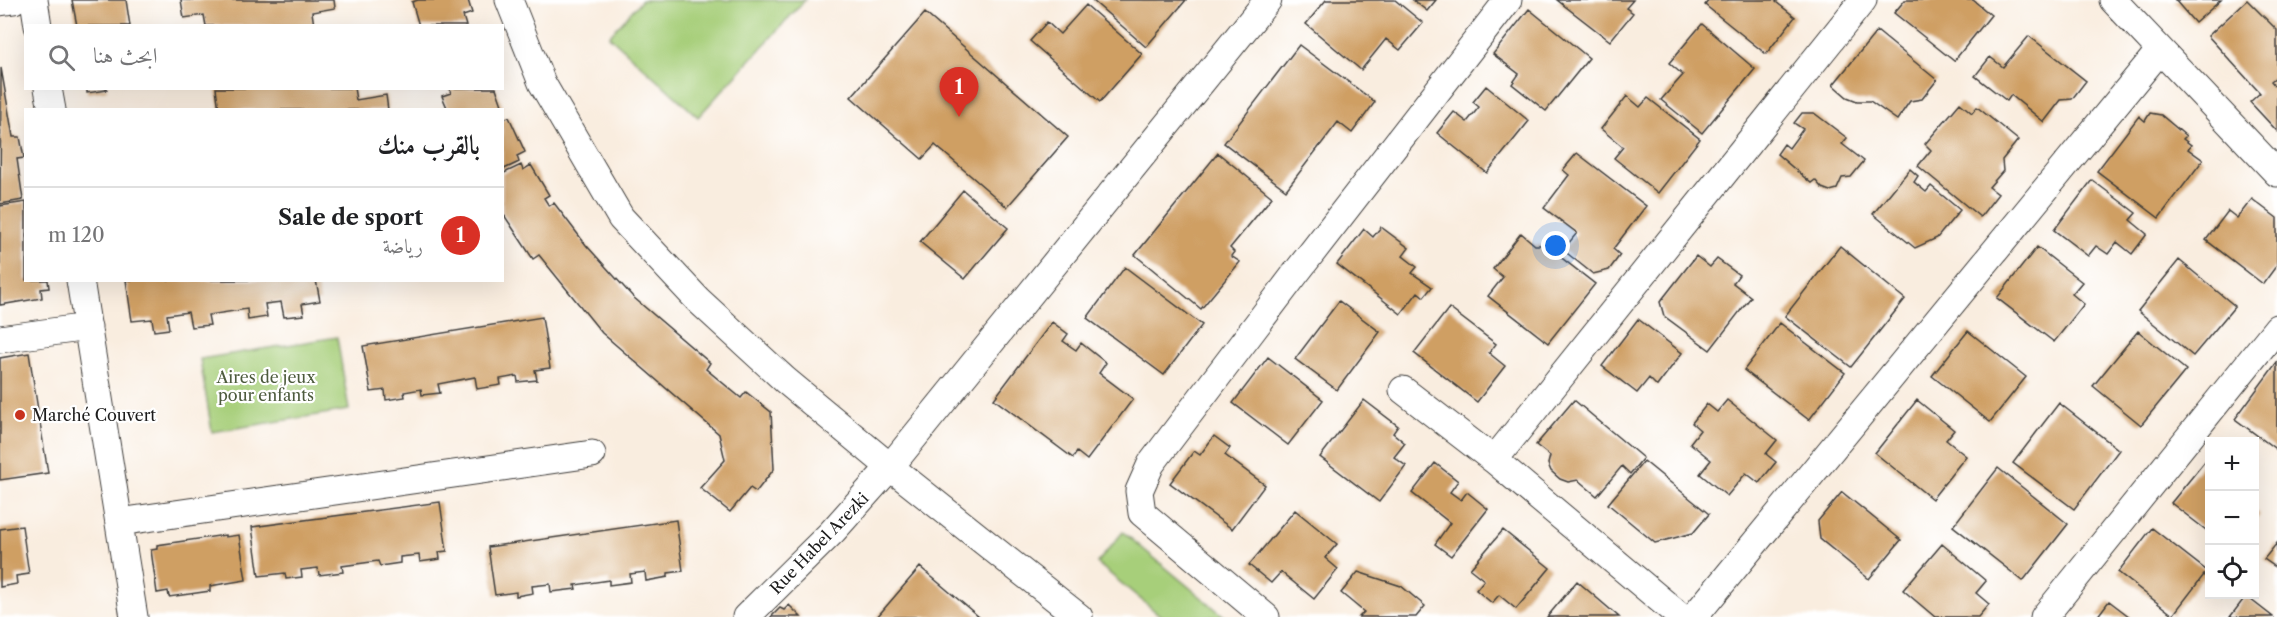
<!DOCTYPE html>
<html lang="ar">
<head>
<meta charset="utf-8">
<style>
	:root { --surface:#fff; --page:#f6f6f6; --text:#202124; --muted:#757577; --line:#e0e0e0; --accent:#d93025 }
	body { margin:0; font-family:"Libre Caslon Text",Amiri,serif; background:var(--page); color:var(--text); direction:rtl }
	.controls { position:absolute; right:18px; bottom:18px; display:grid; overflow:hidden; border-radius:0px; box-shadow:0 6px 24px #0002 }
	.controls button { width:54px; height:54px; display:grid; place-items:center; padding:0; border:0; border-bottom:2px solid var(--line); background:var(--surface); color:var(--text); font:30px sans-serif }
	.you { position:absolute; left:1556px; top:246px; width:21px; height:21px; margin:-15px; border:4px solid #fff; border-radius:50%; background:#1a73e8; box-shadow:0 0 0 9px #1a73e833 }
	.badge { display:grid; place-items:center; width:39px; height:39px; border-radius:50%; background:var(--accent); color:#fff; font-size:20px; font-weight:700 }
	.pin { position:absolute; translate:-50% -50px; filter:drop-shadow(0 2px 3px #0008) }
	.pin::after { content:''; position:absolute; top:32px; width:21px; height:18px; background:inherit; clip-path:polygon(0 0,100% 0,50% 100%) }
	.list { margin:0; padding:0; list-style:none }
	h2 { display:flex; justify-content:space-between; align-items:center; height:78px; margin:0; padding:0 24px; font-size:26px }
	h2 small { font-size:20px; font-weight:400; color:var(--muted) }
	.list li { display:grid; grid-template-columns:39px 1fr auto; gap:18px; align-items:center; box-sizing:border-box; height:96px; padding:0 24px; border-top:2px solid var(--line) }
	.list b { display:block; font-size:22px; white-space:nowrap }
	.list p { margin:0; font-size:20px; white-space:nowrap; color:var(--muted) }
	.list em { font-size:20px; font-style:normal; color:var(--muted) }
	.icon { flex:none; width:33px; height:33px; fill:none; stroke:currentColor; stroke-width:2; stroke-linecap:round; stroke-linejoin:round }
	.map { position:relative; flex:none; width:2277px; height:617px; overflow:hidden; direction:ltr }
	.search { position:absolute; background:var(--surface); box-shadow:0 6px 24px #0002; left:24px; top:24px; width:480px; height:66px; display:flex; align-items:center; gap:15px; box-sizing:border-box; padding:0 21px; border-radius:0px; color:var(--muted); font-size:22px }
	.panel { position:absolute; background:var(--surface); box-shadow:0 6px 24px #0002; left:24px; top:108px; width:480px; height:174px; border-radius:0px; direction:rtl }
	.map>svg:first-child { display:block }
	.green { fill:#a7cf7a; stroke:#62764b; stroke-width:1.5 }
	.building { fill:#cf9f63 }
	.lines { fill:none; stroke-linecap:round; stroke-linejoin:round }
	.minor-casing { stroke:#3d3b39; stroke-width:29 }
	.minor { stroke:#fff; stroke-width:27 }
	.poi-dot { fill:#c8321e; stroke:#fff; stroke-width:2 }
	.labels { text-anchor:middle; stroke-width:4.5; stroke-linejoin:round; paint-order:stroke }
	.park-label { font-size:16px; fill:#4d5b3d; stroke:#fff }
	.poi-label { font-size:16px; fill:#1c1c1c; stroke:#fff; text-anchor:start }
	.street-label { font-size:16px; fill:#1c1c1c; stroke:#fff }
</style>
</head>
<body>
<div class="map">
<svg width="2277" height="617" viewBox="0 0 2277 617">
	<rect width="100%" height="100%" fill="#fff"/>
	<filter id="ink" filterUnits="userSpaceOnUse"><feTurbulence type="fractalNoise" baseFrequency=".0167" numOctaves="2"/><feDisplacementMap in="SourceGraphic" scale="12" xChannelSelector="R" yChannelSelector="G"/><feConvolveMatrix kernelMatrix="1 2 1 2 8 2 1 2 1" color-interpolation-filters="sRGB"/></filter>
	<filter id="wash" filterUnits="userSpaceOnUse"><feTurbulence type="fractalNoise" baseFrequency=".008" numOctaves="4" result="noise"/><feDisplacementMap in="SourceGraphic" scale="24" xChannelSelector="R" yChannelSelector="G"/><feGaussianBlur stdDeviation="1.35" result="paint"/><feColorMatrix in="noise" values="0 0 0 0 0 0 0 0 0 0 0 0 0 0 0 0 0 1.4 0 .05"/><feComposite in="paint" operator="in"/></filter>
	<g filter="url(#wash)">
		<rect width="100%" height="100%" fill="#f9eddf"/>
		<path class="green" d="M642,0h163l-107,117 -89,-81z
			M337,337l12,73 -137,22 -12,-73z
			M1123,532l102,85h-63l-65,-54z"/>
		<g id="blocks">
			<path class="building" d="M72,0h54l4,26h-53z
				M181,0h153l1,8 -23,4 2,14h-108l-2,-11 -20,3z
				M418,0h50l4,13 -9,3 3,10h-47l-7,-24z
				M1092,0h94l-40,47z
				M1326,0h69l28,23 -23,27 -14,-11 -25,31 -55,-46z
				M1413,0h23l-9,11z
				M1557,0h76l-7,8 7,5 -23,28z
				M1709,0h69l-2,2 19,15 -29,37 -61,-49z
				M1905,0h68l18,15 -37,46 -60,-48z
				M2175,0h46l-26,23z
				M2247,0l30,30v46l-6,5 6,7v43l-27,-29 10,-9 -52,-57z
				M1086,5l56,49 -42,48 -70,-61 17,-19 13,12z
				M1529,9l60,49 -43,53 -34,-27 7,-10 -26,-20z
				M925,13l143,124 -61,70 -72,-62 -13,14 -71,-62z
				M1702,24l53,45 -53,64 -41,-33 22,-25 -14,-12z
				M1877,31l60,49 -15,19 -12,2 -13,19 -27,-19h-13l-10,-4 -14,-12z
				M2029,36l57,45 -14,18 -11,1 -17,22 -33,-27 -4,6 -32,-25 15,-19 13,10z
				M1299,45l76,57 -23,31 -14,-11 -52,68 -62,-47z
				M1,68l12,69h7l4,21 -7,1 6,41 -23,4z
				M1486,86l43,35 -42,52 -50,-40 17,-21 13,10 12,-15 -6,-5z
				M87,88h20v2l-20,3z
				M216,88h138l2,12 30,-5 2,15h-169z
				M449,88h47l7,20 -55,2 -6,-14 9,-3z
				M1627,96l13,11 8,-9 52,41 -42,54 -44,-35 9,-11 -22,-18z
				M1960,103l12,10 5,-6 41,33 -16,20 1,11 -14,16 9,7 -18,23 -62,-51 13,-16 -6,-6z
				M1802,113h12l33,25 -5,6 22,17 -13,16 -9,1 -5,11 -7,2 -8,-3 -7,-8 -4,3 -34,-29 7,-10 5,4 14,-19 -9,-6z
				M2150,113l11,2 25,21 -3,3 8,6 -3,4 15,11 -44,58 -62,-47 42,-55 6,5z
				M509,117l16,35 -8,4 2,6 -17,8v-51z
				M1218,153l54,44 -42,51 4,4 -3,4 9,6 -39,47 -66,-54z
				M1577,153l69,53 -33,43 7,6 -11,15 -16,4 -30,-24 14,-17 -33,-25 25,-33 -6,-5z
				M521,165l2,5 8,-5 18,30 -5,3 5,8 5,-3 32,42 47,52 77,66 -4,6 35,29 5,-6 25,20 3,57 -18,23 -6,-4 -20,24 -30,-24 25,-28 -6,-26 -117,-101 -63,-78 -6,4 -31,-47v-38z
				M1910,169l8,7 -4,6 12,10 5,-6 29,24 -23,28 -22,10 -42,-34z
				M2092,180l44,33 -6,7 17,14 -15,20 -15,-12 -9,12 -12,-8 -8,10 -34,-26z
				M963,190l45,38 -43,51 -45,-37z
				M2252,199l25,19v47l-14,19 -57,-44 22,-29 9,7z
				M26,202v78h22l1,8 -8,1 1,9 -42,7v-99z
				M1381,227l28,21 -6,8 14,11 -5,6 20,14 -8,10 -6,-5 -17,22 -64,-50 27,-35 9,8z
				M1521,233l14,12h10l50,39 -47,59 -60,-47 15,-19 -10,-8z
				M1840,246l65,53 -54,68 -66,-51z
				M2037,247l45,35 -10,12 12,10 -30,38 -57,-44z
				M1696,256l14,11 7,-8 22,16 -6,8 18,14 -41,53 -46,-34 -4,-14z
				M2179,260l56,46 -42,50 -55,-45z
				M1125,267l77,58 -38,50 -77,-57z
				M126,280h190l4,21 -18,3 2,11 -20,2 -3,-15 -16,2 2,13 -19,3 -1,-11 -39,6 2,10 -19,2 -3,-15 -21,3 2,14 -15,2 -2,-12 -20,2z
				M1339,301l41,31 -43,58 -42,-31z
				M1449,308l47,36 -7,9 16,13 -28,36 -63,-49z
				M542,317l8,51 -15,2 2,10 -19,2 -1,-6 -17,3 1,6 -24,4 -2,-12 -37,7 2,9 -18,2 -1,-6 -17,3 1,5 -19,3 -1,-10 -14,2 -8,-46z
				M1638,319l44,34 -25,33 -8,-8 -12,15 -35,-27z
				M1052,322l16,12 -5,7 13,9 5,-7 25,20 -7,10 34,26 -46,61 -10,-8 -4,6 -79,-59z
				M1780,323l65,50 -36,47 -65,-50z
				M1968,331l58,46 -36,45 -58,-46z
				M2138,331l48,39 -45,55 -48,-39z
				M29,353l19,120 -48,7v-122z
				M1268,357l55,43 -35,45 -55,-42z
				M2277,362v88l-42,-31z
				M1364,400l34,26 -5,7 12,10 -11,14 12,9 -27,36 -59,-45z
				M1574,400l69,58 -13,16 -8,-8 -25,30 -19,-16 -10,2 -8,-3 -9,-8 -3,-7 2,-8 -14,-11z
				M1727,400l50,40 -11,14 10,8 -17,21 -13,-10 -19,23 -27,-22 11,-14 -21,-17 10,-13 -8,-7 15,-19 10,8z
				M1917,400l37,30 -8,10 20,16 -34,43 -57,-46z
				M2059,403l60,47 -45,59 -61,-46z
				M1214,436l16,12 -5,7 40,30 -33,44 -62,-46 24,-32 6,4z
				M2210,455v78l-39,-30z
				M1644,461l65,53 -16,19 -38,10 -47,-39z
				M1435,463l23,18 -8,11 11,8 6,-8 21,17 -37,47 -16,-12 15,-21 -38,-30z
				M1998,468l70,56 -45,57 -70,-55z
				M1842,492l59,48 -32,39 -49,-40 -2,-18z
				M440,502l7,49 -8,1 1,7 -20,3 -1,-7 -19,2v6l-20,3 -2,-5 -36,5 1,6 -24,3 -1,-7 -17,2 1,7 -16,2 -1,-6 -26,3 -7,-49z
				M1295,510l42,34 -12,14 13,11 -24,30 -33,-27 -10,11 -22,-18z
				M2254,510l6,5 -6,7z
				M676,520l7,51 -15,2v4l-22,4 -1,-9 -15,2 1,8 -22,3v-5l-34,5 1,4 -25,3 -1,-8 -18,2 1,7 -17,3v-4l-21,3 -7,-48z
				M22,526l7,48 -13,2 1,8 -17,3v-58z
				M2152,528l55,43 -34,44 -55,-43z
				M1503,530l47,38 -34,41 -17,-14 -7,8 -16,-13 8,-10 -14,-11z
				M225,535v2l14,-2 7,45 -36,6v5l-41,6 -1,-6 -11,2 -6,-43 6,-1v-4z
				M2277,543v25l-13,-9z
				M1942,544l44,37 -10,12 13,11 -11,13h-43l-32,-27z
				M920,567l59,50h-102z
				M1358,572l43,14 24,20 -9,11h-57l5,-5 -23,-19z
				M1577,581l42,36h-72z
				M2246,596l27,21h-43z
				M2109,601l21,16h-33z
				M789,605l12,12h-30l9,-9 4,2z"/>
		</g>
	</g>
	<g filter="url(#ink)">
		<use href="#blocks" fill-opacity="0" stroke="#3d3b39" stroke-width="1.5"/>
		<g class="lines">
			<defs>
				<path id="minor" d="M34,0l4,26
					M509,0l33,83 79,135 77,82 87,80 105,87 189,150
					M2113,0l164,173
					M0,2l14,-2
					M48,88l4,22
					M80,280l54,337
					M0,339l88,-12
					M1403,390l91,70 187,157
					M1494,460l369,-460
					M119,522l473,-68
					M746,617l86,-85 58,-65 378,-467
					M1266,617l-124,-104 -3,-22 12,-27 145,-191 212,-273
					M1694,617l466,-567
					M2044,617l233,-289"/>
			</defs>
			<use href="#minor" class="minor-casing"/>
			<use href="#minor" class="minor"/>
		</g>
	</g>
	<circle class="poi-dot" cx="20" cy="415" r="6"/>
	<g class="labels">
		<g class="park-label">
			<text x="266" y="383">Aires de jeux<tspan x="266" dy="18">pour enfants</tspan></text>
		</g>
		<g class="poi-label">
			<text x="32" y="421">Marché Couvert</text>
		</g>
		<g class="street-label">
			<text transform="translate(819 543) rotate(-46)" y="6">Rue Habel Arezki</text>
		</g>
	</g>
</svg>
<div class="controls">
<button>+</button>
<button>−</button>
<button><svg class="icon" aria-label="locate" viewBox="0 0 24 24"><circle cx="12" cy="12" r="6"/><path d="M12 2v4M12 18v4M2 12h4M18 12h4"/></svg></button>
</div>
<div class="you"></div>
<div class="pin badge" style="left:959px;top:117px">1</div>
<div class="search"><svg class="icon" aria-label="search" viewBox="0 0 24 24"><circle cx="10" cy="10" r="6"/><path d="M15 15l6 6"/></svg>ابحث هنا</div>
<section class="panel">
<h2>بالقرب منك<small></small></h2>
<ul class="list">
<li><span class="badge">1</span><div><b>Sale de sport</b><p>رياضة</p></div><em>120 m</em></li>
</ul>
</section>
</div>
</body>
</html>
